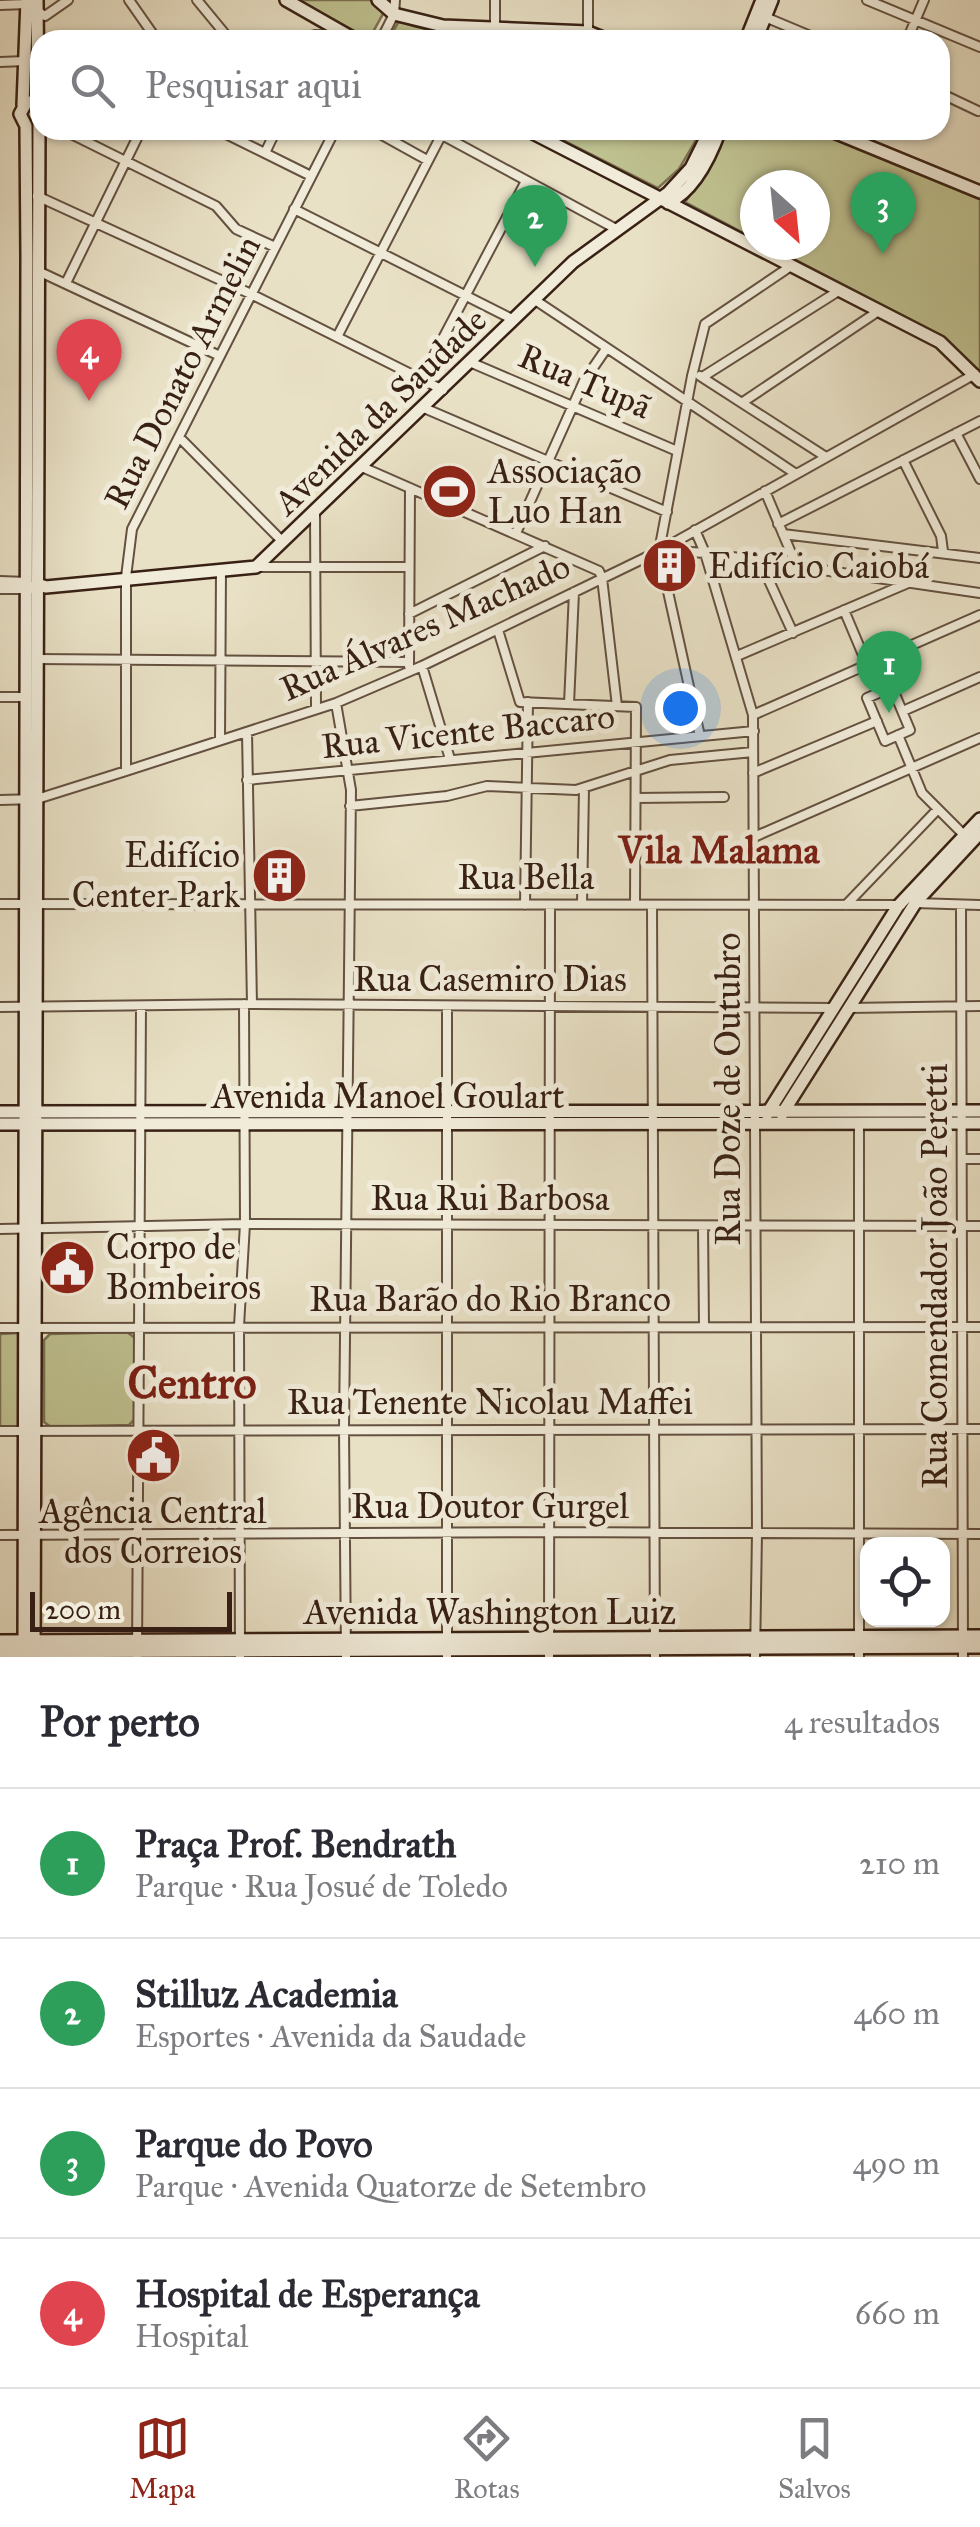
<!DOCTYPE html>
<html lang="pt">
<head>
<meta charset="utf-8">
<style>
	:root { --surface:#fff; --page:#f7f7f7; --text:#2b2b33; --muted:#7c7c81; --line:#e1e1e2; --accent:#8f2418 }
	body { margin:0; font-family:"IM FELL Great Primer",serif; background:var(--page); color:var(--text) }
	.controls { position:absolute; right:30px; bottom:30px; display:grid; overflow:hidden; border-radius:20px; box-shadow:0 2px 8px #0004 }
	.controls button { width:90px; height:90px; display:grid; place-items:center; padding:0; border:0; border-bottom:2px solid var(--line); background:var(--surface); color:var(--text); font:50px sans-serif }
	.compass { position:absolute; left:740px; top:170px; width:90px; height:90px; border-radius:50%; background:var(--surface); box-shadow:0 2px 8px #0004; rotate:153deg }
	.scale { position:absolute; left:30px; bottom:25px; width:202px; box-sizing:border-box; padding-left:10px; border:5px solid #382114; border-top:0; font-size:28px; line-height:35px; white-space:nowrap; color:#382114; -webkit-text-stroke:8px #f1ecda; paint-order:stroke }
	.you { position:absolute; left:680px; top:708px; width:35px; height:35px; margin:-25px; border:8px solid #fff; border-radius:50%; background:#1a73e8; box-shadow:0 0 0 15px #1a73e833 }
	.badge { display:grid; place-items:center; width:65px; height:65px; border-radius:50%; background:var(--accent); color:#fff; font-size:32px; font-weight:700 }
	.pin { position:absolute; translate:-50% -82px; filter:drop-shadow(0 2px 5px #0008) }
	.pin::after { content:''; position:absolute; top:52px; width:35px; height:30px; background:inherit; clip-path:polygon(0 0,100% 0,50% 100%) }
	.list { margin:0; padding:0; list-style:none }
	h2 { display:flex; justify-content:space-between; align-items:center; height:130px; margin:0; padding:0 40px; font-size:42px }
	h2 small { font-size:32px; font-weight:400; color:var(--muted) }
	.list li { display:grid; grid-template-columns:65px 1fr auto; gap:30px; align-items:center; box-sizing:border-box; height:150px; padding:0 40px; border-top:2px solid var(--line) }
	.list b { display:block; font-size:38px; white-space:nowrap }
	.list p { margin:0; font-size:32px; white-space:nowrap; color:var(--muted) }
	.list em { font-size:32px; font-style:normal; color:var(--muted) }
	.icon { flex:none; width:55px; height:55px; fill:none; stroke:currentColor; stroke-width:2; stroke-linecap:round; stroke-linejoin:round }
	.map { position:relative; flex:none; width:980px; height:1657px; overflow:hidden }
	.search { position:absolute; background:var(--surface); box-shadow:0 2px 8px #0004; left:30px; right:30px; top:30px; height:110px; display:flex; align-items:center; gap:25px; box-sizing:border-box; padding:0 35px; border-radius:30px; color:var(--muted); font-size:38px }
	.sheet { height:730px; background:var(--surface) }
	nav { display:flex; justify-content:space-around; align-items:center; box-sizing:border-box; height:140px; border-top:2px solid var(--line); background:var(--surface); font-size:28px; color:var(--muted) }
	nav a { display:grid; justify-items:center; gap:5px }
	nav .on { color:var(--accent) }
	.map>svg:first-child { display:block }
	.green { fill:#bfc190; stroke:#7c7152; stroke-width:2.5 }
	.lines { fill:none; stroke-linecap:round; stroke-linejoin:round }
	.street-casing { stroke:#645140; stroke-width:12 }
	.secondary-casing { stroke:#382114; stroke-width:16 }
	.street { stroke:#f1ecda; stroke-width:8 }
	.secondary { stroke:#f1ecda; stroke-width:11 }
	.labels { text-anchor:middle; stroke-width:10; stroke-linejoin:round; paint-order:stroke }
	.street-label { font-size:35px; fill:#382114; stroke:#f1ecda }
	.poi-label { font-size:35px; fill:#382114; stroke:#f1ecda; text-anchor:start }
	.neighbourhood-label { font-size:38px; font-weight:bold; fill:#7a1f14; stroke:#f1ecda }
	.district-label { font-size:45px; font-weight:bold; fill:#7a1f14; stroke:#f1ecda }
</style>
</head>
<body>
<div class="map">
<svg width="980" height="1657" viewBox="0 0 980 1657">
	<rect width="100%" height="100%" fill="#e9e1c6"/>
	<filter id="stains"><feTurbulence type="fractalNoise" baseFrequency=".002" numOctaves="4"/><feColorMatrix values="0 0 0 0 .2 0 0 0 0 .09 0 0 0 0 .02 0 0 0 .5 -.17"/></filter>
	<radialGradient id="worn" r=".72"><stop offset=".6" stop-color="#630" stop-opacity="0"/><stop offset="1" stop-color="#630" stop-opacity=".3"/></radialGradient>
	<path class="green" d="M297,0h74l13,12 -15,27z
		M399,21c62,24 128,7 192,19h-203z
		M543,130h159l-23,39 -21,19z
		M728,130h84l168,67v175l-41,-37 -172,-90h48v-60h-60v54l-70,-37 24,-33z
		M127,1332l8,6v81l-6,6 -78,2 -7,-5v-82l6,-6z
		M19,1333l1,94 -20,1v-94z"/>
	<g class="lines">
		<defs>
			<path id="street" d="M129,0l28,40
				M197,0l33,40
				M588,0v32
				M867,0l113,47
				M0,5l27,-1 18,12 23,-16
				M765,17l55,23
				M495,27v-27
				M294,40l21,-5 29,1
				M381,40l13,-26 1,-14
				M907,40l17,-40
				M0,62l25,-1
				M940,93l38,18
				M63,130l153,76 20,23 39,18
				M218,130l93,46
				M373,130l54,30
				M442,135l176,95
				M265,153l11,-23
				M37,196l214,98 192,96
				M294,209l220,111
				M38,271l182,85
				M66,283l75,-153
				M535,300l261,174
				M337,337l107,-207
				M472,363l205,88
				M700,376l126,81
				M704,376l136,-86
				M422,378l104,-197
				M743,402l137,-92
				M424,408l243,104
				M956,433l24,46
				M179,437l104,105
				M903,460l38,76 2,15
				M362,467l237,104 3,7 15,128
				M765,491l32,76
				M315,512l1,197
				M778,524l202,-103
				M695,530l10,23 48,162 4,818 -2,124
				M516,533l68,-152 22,-32
				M783,534l197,24
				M663,550l42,3 275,40
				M760,561l33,72
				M258,567h151
				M0,581l27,1
				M0,589h30
				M844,610l35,83
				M409,614l136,-68
				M498,630l22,72 116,5 -1,197
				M737,656l171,-73
				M37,659l371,3
				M409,666l1,-178
				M422,666l28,93
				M892,687l18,43 -25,11 -18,-43z
				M0,697h27
				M336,703l15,87 -7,639 2,228
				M569,704l5,-112
				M903,711l77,-34
				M753,715l227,-100
				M247,732l5,272
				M898,735l24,58 45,45
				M700,736l-41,-185 33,-175 13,-52 86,-58
				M220,740l1,-171
				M126,771v-194l6,-48 203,-399
				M753,773l124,-52
				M247,780l507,-49
				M636,798l88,-1
				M0,800l37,-1 89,-28 210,-68 86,-37 237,-115 316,-177
				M350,806l97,-10 40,-10 89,4 94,-30 83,-8
				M754,837l226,-99
				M915,903l65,2
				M0,904l901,1
				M582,904l2,-116
				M525,905l3,-203
				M652,905l3,752
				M846,905l91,-95
				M961,905l2,752
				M0,1007l252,-3 583,4
				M447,1007v650
				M849,1008l131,-2
				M859,1122v535
				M962,1159h18
				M703,1226l1,101
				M0,1229l245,-5 735,2
				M0,1328l980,-1
				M0,1431l980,-2
				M0,1535l549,-3 431,2
				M137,1657l4,-651
				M240,1657l-1,-331 6,-102 -1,-220
				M549,1657l1,-752"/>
			<path id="secondary" d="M37,0l1,102
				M286,0l70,40
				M378,0l16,14 49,12 145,6 20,8
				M746,40l16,-40
				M756,40l16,-40
				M23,105l4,-105
				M527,130l413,212 40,39
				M829,130l151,62
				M668,203c26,-12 43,-48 52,-73
				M37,584l9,3 210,-20 317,-305 95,-69 23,-25 19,-38
				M0,1112l980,-1
				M767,1114l131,-208 82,-87
				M782,1114l134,-212 64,-69
				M0,1124l980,-1
				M0,1641l980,-5
				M0,1652l980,-5
				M24,1657l3,-1399 -1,-132 -6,-12 6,-11 8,-2 6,3
				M34,1657l5,-1535"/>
		</defs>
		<use href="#street" class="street-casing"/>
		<use href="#secondary" class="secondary-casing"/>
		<use href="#street" class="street"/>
		<use href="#secondary" class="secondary"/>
	</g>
	<defs>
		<symbol id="stadium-disc" viewBox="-11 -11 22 22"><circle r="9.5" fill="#8f2418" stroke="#f1ecda"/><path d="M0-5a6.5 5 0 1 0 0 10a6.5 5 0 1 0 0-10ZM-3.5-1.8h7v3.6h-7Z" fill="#fff"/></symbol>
		<symbol id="building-disc" viewBox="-11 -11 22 22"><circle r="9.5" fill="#8f2418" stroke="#f1ecda"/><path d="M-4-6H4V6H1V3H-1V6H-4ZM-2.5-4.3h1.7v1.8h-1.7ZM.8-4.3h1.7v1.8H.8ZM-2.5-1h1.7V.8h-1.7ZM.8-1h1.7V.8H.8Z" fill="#fff"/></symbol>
		<symbol id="civic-disc" viewBox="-11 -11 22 22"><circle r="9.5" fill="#8f2418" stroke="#f1ecda"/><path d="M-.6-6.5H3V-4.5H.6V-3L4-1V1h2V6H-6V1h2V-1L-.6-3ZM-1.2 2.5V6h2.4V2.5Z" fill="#fff"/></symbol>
	</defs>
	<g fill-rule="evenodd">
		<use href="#stadium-disc" x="418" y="460" width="63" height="63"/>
		<use href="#building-disc" x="638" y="534" width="63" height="63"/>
		<use href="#building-disc" x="248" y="844" width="63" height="63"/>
		<use href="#civic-disc" x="36" y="1236" width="63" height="63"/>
		<use href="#civic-disc" x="122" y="1424" width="63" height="63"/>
	</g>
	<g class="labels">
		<g class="street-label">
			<text transform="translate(182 372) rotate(-63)" y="12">Rua Donato Armelin</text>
			<text transform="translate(585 381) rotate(23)" y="12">Rua Tupã</text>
			<text transform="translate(380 411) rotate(-44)" y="12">Avenida da Saudade</text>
			<text transform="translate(425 627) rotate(-24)" y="12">Rua Álvares Machado</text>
			<text transform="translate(468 731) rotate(-6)" y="12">Rua Vicente Baccaro</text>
			<text x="526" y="889">Rua Bella</text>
			<text x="490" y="991">Rua Casemiro Dias</text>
			<text transform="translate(728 1089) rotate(-90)" y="12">Rua Doze de Outubro</text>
			<text x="388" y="1108">Avenida Manoel Goulart</text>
			<text x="490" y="1210">Rua Rui Barbosa</text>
			<text transform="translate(935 1276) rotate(-90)" y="12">Rua Comendador João Peretti</text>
			<text x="490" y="1311">Rua Barão do Rio Branco</text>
			<text x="490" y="1414">Rua Tenente Nicolau Maffei</text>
			<text x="490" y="1518">Rua Doutor Gurgel</text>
			<text x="490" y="1624">Avenida Washington Luiz</text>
		</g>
		<g class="poi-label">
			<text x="488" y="483">Associação<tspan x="488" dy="40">Luo Han</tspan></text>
			<text x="708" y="578">Edifício Caiobá</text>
			<text x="240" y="867" text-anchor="end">Edifício<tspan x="240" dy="40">Center Park</tspan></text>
			<text x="106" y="1259">Corpo de<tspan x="106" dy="40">Bombeiros</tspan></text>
			<text x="153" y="1523" text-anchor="middle">Agência Central<tspan x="153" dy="40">dos Correios</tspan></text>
		</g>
		<g class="neighbourhood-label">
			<text x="719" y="863">Vila Malama</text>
		</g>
		<g class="district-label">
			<text x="192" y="1398">Centro</text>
		</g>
	</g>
	<rect width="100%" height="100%" filter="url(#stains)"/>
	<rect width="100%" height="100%" fill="url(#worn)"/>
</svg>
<div class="controls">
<button><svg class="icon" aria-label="locate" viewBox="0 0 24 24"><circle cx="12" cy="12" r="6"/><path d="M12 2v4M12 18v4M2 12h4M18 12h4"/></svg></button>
</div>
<svg class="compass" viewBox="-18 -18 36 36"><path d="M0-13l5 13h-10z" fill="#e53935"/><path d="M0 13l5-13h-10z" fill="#7c7c81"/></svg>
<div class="scale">200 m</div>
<div class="you"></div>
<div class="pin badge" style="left:889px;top:713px;background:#2e9e5b">1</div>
<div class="pin badge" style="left:535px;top:267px;background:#2e9e5b">2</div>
<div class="pin badge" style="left:883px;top:254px;background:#2e9e5b">3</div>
<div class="pin badge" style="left:89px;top:401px;background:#e0444e">4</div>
<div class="search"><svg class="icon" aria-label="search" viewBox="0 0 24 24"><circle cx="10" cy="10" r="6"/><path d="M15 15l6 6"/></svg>Pesquisar aqui</div>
</div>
<section class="sheet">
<h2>Por perto<small>4 resultados</small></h2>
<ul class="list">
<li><span class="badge" style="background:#2e9e5b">1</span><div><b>Praça Prof. Bendrath</b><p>Parque · Rua Josué de Toledo</p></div><em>210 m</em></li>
<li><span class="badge" style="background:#2e9e5b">2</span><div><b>Stilluz Academia</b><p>Esportes · Avenida da Saudade</p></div><em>460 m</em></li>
<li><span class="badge" style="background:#2e9e5b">3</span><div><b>Parque do Povo</b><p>Parque · Avenida Quatorze de Setembro</p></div><em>490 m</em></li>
<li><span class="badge" style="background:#e0444e">4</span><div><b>Hospital de Esperança</b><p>Hospital</p></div><em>660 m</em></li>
</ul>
</section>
<nav>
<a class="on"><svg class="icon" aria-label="map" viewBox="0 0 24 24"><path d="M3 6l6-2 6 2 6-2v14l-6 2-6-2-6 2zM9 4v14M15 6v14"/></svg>Mapa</a>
<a><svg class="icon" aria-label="directions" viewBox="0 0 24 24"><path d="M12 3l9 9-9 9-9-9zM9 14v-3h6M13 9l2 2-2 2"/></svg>Rotas</a>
<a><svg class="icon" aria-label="saved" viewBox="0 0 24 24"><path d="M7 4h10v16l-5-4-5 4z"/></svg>Salvos</a>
</nav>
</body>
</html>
